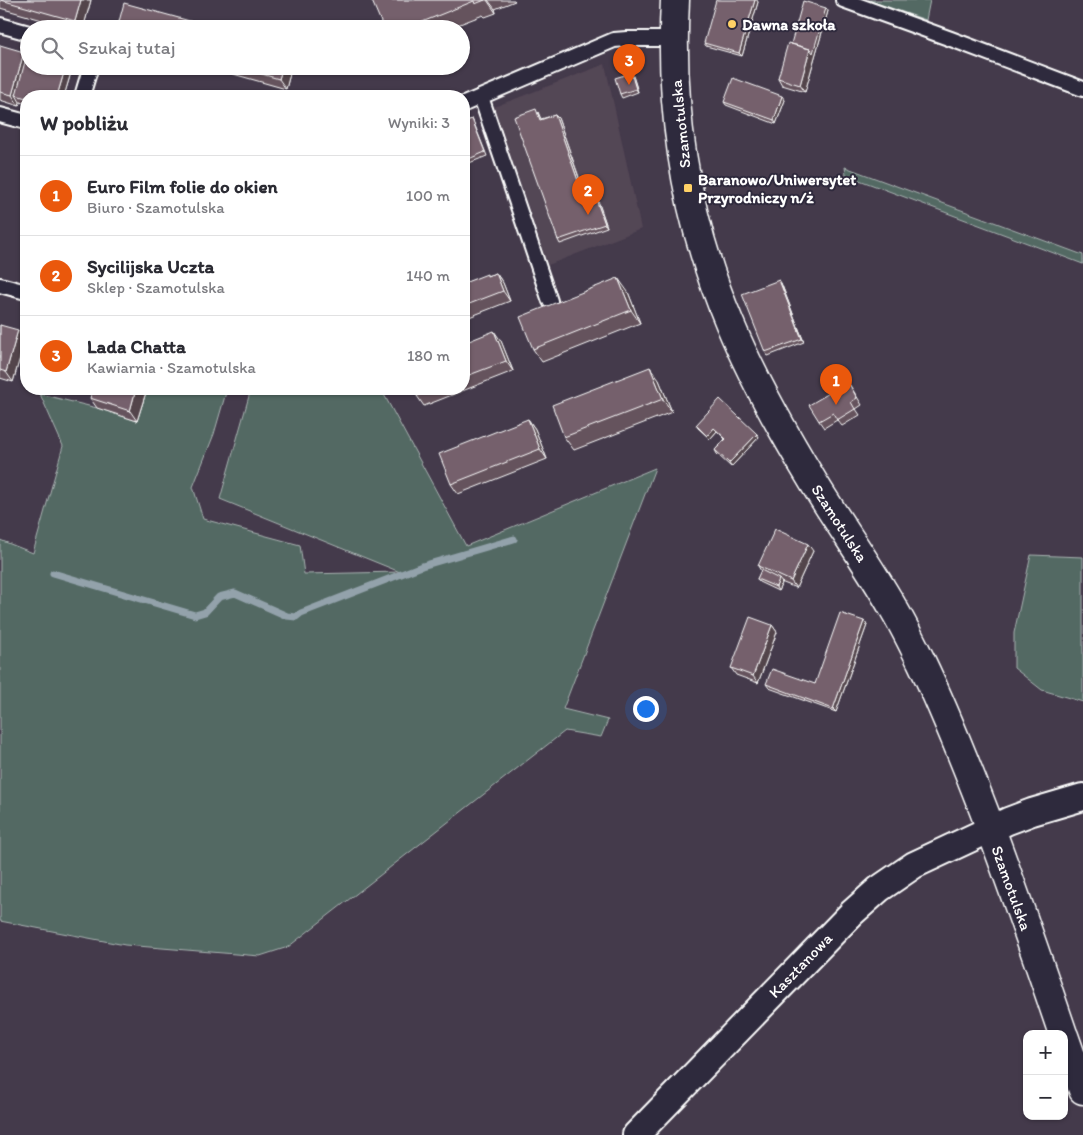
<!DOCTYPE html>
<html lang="pl">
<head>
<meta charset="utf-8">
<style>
	:root { --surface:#fff; --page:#f2f2f3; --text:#2b2b33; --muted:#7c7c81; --line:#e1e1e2; --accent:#ea580c }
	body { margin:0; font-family:Itim,sans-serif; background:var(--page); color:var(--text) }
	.controls { position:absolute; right:15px; bottom:15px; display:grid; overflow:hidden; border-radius:10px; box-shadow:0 1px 4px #0004 }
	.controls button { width:45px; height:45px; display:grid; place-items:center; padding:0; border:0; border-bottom:1px solid var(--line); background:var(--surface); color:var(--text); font:25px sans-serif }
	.you { position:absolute; left:645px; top:708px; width:18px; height:18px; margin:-12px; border:4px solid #fff; border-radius:50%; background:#1a73e8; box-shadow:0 0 0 8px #1a73e833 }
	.badge { display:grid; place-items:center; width:32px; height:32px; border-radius:50%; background:var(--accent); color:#fff; font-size:16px; font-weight:700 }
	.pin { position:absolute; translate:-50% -41px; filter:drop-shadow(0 1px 2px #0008) }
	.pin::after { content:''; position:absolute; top:26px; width:18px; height:15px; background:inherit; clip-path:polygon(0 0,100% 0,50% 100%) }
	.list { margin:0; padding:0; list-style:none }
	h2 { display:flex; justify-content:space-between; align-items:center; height:65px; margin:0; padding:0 20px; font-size:21px }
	h2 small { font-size:16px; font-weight:400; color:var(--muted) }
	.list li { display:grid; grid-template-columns:32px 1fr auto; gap:15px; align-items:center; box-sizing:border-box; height:80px; padding:0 20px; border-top:1px solid var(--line) }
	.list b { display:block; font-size:19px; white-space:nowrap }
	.list p { margin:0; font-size:16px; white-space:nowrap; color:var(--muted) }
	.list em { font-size:16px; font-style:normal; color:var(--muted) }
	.icon { flex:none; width:28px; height:28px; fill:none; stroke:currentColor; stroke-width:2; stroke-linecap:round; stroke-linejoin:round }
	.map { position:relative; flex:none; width:1083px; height:1135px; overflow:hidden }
	.search { position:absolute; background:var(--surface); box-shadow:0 1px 4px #0004; left:20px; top:20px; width:450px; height:55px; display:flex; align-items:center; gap:12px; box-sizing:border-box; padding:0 18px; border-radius:28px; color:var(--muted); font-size:19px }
	.panel { position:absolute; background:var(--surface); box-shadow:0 1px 4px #0004; left:20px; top:90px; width:450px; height:305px; border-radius:20px }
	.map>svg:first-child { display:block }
	.built { fill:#534655 }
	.green { fill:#536964; stroke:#a9b4b2 }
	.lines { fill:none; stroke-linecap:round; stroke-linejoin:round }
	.stream { stroke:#93a2ab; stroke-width:7 }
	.lane-casing { stroke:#fff; stroke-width:18 }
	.street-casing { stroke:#fff; stroke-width:30 }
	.secondary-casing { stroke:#fff; stroke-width:31 }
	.lane { stroke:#2f2a3d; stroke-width:14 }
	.street { stroke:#2f2a3d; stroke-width:26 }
	.secondary { stroke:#2f2a3d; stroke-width:28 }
	.wall { fill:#65535d; stroke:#fff }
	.shaded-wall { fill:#52444c; stroke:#fff }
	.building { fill:#75616c; stroke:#fff }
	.poi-dot { fill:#ffd166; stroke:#2f2a3d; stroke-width:2 }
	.labels { text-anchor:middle; stroke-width:4; stroke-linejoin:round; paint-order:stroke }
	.poi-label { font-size:16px; font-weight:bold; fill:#fff; stroke:#2f2a3d; text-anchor:start }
	.street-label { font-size:16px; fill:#fff; stroke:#2f2a3d }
</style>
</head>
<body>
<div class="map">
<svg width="1083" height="1135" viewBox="0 0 1083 1135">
	<rect width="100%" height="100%" fill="#443a4b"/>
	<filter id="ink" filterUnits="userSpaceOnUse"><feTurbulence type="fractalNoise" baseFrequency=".02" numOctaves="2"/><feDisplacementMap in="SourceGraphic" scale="10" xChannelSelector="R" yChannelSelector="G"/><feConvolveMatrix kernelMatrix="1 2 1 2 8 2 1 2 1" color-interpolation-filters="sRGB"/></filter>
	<g filter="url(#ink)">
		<path class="built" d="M605,64l36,165 -93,36 -54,-158z"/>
		<path class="green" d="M868,0h62l-4,20z
			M845,167l238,88v9l-237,-89z
			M147,389h80l-13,45 -21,53 10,32 97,26 4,29 96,-2 -180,-73 31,-110h130l85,157 189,-78 -92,241 45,11 -7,17 -36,-6 -277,216 -28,9 -135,-11 -125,-24v-381l33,13 30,-107 -23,-52 57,14 40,13z
			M1031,555l52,2v145l-41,-12 -28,-22v-35z"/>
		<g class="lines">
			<path class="stream" d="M53,573l142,42 10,-3 14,-15 16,-4 52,23 9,1 5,-4 121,-47 92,-27"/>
			<defs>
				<path id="lane" d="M843,0l108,39 132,50
					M0,25l29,8
					M82,96l9,-30
					M481,97l69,204
					M464,104l150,-64 13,-1h47
					M0,115l26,7
					M0,285l26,7"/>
				<path id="street" d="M636,1135l216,-222 27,-24 35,-24 94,-44 24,-9 51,-15"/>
				<path id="secondary" d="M675,0c-6,113 11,220 55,324 23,55 53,108 84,159 25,41 54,81 78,123 11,18 20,37 29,55 27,56 49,113 71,171 25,67 48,134 71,202
					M1064,1036l19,54"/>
			</defs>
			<use href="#lane" class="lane-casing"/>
			<use href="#street" class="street-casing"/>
			<use href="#secondary" class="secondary-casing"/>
			<use href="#lane" class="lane"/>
			<use href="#street" class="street"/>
			<use href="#secondary" class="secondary"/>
		</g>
		<path class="wall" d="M0,0h91l-8,29h-9l-74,-21z
			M374,0h140l1,1 -20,8 1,4 -11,4 -2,-2 -36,14h-63z
			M758,2l-16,54 -36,-10 -2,-3z
			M826,8l2,3 -23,81 -23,-7 -4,-7 13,-34z
			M0,45l29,21 41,10 -6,20h-38v8l-6,-2 -1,4 -19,-6z
			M205,66h87l-6,23z
			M631,73l2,3 5,16 -16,6 -2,-4z
			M785,100l-9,24 -50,-19 -2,-3z
			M538,112l3,7 14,-4 3,3 27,76 11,1 11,32 -47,17 -2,-4z
			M472,119l2,4 13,33 -23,9v-43z
			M496,273l7,10 7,18 -46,18v-36z
			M781,283l23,59 -36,14 -3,-4z
			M628,292l12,31 -98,39 -9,-13z
			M0,325l25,15 -12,42 -13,-4z
			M501,341l12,30 -89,35 -7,-10 -3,-7h50v-46z
			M659,380l13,32 -98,38 -10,-13z
			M848,382l14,23 -6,4 4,6 -18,11 -5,-6 -13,8 -5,-7z
			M147,389l-10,32 -40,-13 -7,-10z
			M528,419l7,10 12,30 -89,35 -7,-10z
			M696,425l61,9 2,3 -28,30 -14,-13 -2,-4 10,-11 -8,-8 -7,8 -12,-11z
			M813,551l-17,37 -15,-6 1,1 -4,8 -19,-9 -2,-3 4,-8 -3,-5z
			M864,621l3,4 -31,87 -67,-24 -3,-4h49z
			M772,625l5,7 -19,51 -22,-8 -5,-7z"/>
		<path class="shaded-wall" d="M81,0h10l-8,29h-2l-6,-8z
			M487,0h1l7,9 1,4z
			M755,0h2l1,2 -16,54 -3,-3z
			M826,8l2,3 -23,81 -5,-7 10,-36z
			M24,52l5,6v8l-13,29 4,7 -1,4 -7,-11z
			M283,66h9l-6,23 -7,-10z
			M65,69l5,7 -6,20h-7z
			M631,73l2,3 5,16 -2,-3z
			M782,96l3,4 -9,24 -2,-4z
			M555,115l3,3 28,80 -3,-3z
			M593,191l3,4 11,32 -2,-3z
			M496,273l7,10 7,18 -7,-10z
			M618,278l10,14 12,31 -9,-13z
			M779,280l2,3 23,59 -2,-3z
			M18,330l7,10 -12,42 -7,-10z
			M494,331l7,10 12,30 -7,-10z
			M650,367l9,13 13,32 -9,-13z
			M136,389h11l-10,32 -7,-10z
			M528,419l7,10 12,30 -7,-10z
			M714,428l3,3 -7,8 -3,-3z
			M757,434l2,3 -28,30 -2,-4z
			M808,544l5,7 -17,37 -5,-7z
			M779,579l3,4 -4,8 -2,-4z
			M864,621l3,4 -31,87 -3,-3z
			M772,625l5,7 -19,51 -5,-7z"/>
		<path class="building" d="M1,0h80l-6,21z
			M374,0h111l-10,4 -1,-3 -69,28h-21l-12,-28z
			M716,0h39l-16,53 -35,-10z
			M803,1l23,7 -13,45 -3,-4 -19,-5z
			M124,3l95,26h-102z
			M788,43l22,6 -10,36 -22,-7z
			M0,45l24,7 -12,43 -12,-3z
			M26,58l3,1v7h27l9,3 -8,27h-31v2l-10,-3z
			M234,66h49l-4,13z
			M631,73l5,16 -16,5 -5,-16z
			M733,78l49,18 -8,24 -50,-18z
			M536,109l4,11 15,-5 28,80 10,-4 12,33 -47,16 -44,-123z
			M472,119l13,33 -21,9v-39z
			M496,273l7,18 -39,15v-23l23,-9v2z
			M618,278l13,32 -98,39 -13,-32z
			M779,280l23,59 -37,13 -23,-58z
			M0,325l18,5 -12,42 -6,-2z
			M494,331l12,30 -42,16v-34z
			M650,367l13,32 -99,38 -12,-32z
			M848,382l9,16 -6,4 4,7 -18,11 -4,-7 -14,8 -10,-16z
			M93,389h43l-6,22 -40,-13z
			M414,389h21l-18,7z
			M720,399l37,35 -28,29 -14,-13 11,-11 -12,-11 -7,8 -11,-11z
			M528,419l12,30 -89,35 -12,-30z
			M775,529l33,15 -17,37 -33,-15z
			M761,570l18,9 -3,8 -19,-8z
			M840,613l24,8 -31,88 -67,-25 6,-15 43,15z
			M750,617l22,8 -19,51 -22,-8z"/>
	</g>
	<g class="poi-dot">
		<circle cx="732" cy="24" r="5"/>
		<rect x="683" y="183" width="10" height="10" rx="2.5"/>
	</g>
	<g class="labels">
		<g class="poi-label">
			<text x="742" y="30">Dawna szkoła</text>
			<text x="698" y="185">Baranowo/Uniwersytet<tspan x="698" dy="18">Przyrodniczy n/ż</tspan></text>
		</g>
		<g class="street-label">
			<text transform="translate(680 124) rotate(-96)" y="6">Szamotulska</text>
			<text transform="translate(840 523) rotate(57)" y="6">Szamotulska</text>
			<text transform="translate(1012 888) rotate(70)" y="6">Szamotulska</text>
			<text transform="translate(800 965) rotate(-46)" y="6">Kasztanowa</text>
		</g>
	</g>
</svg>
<div class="controls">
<button>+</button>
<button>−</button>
</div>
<div class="you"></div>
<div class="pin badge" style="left:836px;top:405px">1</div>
<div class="pin badge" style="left:588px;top:215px">2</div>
<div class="pin badge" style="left:629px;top:85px">3</div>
<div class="search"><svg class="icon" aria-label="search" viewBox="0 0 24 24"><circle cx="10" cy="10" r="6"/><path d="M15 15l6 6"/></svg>Szukaj tutaj</div>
<section class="panel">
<h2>W pobliżu<small>Wyniki: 3</small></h2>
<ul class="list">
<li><span class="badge">1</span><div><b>Euro Film folie do okien</b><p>Biuro · Szamotulska</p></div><em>100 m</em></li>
<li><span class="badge">2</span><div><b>Sycilijska Uczta</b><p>Sklep · Szamotulska</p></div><em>140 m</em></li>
<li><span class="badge">3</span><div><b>Lada Chatta</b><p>Kawiarnia · Szamotulska</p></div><em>180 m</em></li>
</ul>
</section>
</div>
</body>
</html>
